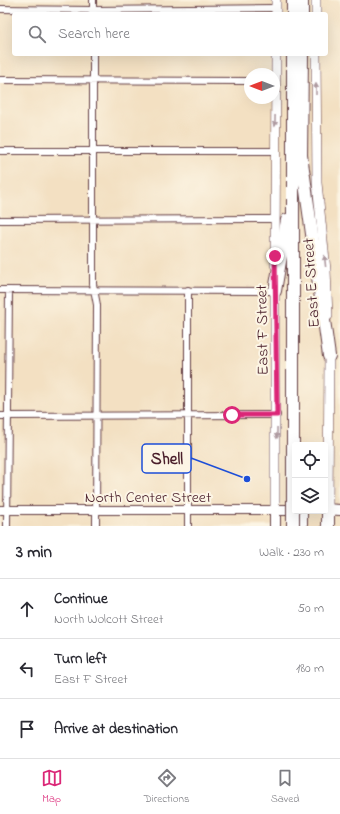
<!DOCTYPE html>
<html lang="en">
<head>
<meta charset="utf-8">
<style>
	:root { --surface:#fff; --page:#f7f7f7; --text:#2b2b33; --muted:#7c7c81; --line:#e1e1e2; --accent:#db2777 }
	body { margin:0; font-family:"Indie Flower",sans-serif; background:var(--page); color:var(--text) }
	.controls { position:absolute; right:12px; bottom:12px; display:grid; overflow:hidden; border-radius:4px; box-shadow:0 4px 16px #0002 }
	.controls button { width:36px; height:36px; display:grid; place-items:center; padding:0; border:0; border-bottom:1px solid var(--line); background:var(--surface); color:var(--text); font:20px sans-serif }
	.compass { position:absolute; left:244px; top:68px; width:36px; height:36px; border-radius:50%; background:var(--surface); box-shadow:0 4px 16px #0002; rotate:270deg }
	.stop { position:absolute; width:12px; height:12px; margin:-9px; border:3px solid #db2777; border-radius:50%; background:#fff }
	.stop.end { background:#db2777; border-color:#fff; box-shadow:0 1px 4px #0008 }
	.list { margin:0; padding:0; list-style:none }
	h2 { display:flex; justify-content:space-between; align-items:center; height:52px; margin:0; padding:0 16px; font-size:17px }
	h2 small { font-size:13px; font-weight:400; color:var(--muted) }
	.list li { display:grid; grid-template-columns:26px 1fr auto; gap:12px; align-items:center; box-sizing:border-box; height:60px; padding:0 16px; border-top:1px solid var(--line) }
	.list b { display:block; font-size:15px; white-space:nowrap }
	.list p { margin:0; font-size:13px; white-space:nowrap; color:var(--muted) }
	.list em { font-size:13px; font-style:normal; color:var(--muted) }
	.icon { flex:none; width:22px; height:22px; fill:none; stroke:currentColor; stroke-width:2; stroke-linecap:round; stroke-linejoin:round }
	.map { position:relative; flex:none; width:340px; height:526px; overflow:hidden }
	.search { position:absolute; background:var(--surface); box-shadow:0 4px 16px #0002; left:12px; right:12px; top:12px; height:44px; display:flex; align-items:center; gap:10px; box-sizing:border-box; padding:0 14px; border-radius:4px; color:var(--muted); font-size:15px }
	.sheet { height:232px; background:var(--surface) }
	nav { display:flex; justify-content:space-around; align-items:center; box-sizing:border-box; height:56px; border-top:1px solid var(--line); background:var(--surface); font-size:11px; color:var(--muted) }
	nav a { display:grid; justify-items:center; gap:2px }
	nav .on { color:var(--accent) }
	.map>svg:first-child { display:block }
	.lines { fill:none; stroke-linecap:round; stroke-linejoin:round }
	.minor-casing { stroke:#633c42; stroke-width:8 }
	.tertiary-casing { stroke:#633c42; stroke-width:10 }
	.secondary-casing { stroke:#633c42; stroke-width:10 }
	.primary-casing { stroke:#633c42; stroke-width:12 }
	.motorway-casing { stroke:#633c42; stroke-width:14 }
	.minor { stroke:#fff; stroke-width:6 }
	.tertiary { stroke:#fff; stroke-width:8 }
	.secondary { stroke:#fff; stroke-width:9 }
	.primary { stroke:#fff; stroke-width:10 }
	.motorway { stroke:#fff; stroke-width:12 }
	.motorway-bridge-casing { stroke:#633c42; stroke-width:14; stroke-linecap:butt }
	.motorway-bridge { stroke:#fff; stroke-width:12 }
	.oneway { fill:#ae9aa0 }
	.route { stroke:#db2777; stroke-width:5 }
	.labels { text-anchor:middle; stroke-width:4; stroke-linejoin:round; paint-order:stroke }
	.street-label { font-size:16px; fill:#4a1f2b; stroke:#fcf5e5 }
	.leader { fill:none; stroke:#1d4ed8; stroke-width:1.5 }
	.callout-dot { fill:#1d4ed8; stroke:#fcf5e5; stroke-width:1.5 }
	.callout { fill:#fcf5e5; stroke:#1d4ed8; stroke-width:1.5 }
	.callout-label { font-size:17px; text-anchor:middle; font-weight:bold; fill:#4a1f2b }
</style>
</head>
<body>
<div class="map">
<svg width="340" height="526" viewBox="0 0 340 526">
	<rect width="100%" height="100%" fill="#fcf5e5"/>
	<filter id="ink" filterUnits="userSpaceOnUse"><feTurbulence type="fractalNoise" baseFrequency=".025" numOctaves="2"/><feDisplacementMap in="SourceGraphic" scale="8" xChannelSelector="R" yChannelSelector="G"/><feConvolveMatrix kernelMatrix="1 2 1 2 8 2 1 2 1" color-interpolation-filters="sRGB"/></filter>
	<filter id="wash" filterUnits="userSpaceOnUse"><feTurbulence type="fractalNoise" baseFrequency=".012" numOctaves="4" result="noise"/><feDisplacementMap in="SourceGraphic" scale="16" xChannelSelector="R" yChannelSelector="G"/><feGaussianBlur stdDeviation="0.9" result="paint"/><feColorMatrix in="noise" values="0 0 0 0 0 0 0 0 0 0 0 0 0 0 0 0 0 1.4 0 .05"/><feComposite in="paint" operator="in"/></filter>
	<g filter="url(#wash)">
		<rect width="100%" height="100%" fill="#f3e0c2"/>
	</g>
	<g filter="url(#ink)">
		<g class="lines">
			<defs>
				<path id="minor" d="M93,0v14
					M0,9l93,1 183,-2
					M93,54v230l4,21 -1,221
					M0,80l250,1
					M0,151h274
					M0,220l275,-1
					M0,290l275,1
					M188,290v236
					M0,416l277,-1
					M7,526l2,-236"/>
				<path id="tertiary" d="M0,510h275"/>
				<path id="secondary" d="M276,14v-14
					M316,14v-14
					M316,54l1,129 9,87 2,46
					M275,265l1,-211
					M275,285v225
					M328,509l1,-158"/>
				<path id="primary" d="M325,509l15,1
					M275,526v-16h20"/>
				<path id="motorway" d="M293,14v-14
					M302,14v-14
					M293,54v436
					M301,155l28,201
					M301,162l1,-108
					M275,291l12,-71
					M328,509v17
					M301,526v-15"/>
			</defs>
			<use href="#minor" class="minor-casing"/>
			<use href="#tertiary" class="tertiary-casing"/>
			<use href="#secondary" class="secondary-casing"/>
			<use href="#primary" class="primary-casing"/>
			<use href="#motorway" class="motorway-casing"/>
			<use href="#minor" class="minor"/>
			<use href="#tertiary" class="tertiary"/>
			<use href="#secondary" class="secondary"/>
			<use href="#primary" class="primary"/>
			<use href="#motorway" class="motorway"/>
			<defs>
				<path id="motorway-bridge" d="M293,490v36"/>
			</defs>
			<use href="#motorway-bridge" class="motorway-bridge-casing"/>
			<use href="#motorway-bridge" class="motorway-bridge"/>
		</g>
		<defs><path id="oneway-solid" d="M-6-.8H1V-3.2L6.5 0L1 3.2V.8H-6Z"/></defs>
		<g class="oneway">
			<use href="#oneway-solid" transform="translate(316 89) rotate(-90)"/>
			<use href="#oneway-solid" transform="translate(275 121) rotate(91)"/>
			<use href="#oneway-solid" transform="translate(325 261) rotate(-96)"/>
			<use href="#oneway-solid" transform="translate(277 433) rotate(91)"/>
		</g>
	</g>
	<g class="lines" filter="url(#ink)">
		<path class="route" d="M232,415h45l-2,-159"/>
	</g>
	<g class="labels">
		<g class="street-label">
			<text transform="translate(310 283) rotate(-94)" y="6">East E Street</text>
			<text transform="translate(261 330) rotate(-91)" y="6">East F Street</text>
			<text x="148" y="502">North Center Street</text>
		</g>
	</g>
	<path class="leader" d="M247 479L191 458"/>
	<circle class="callout-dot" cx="247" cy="479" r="4"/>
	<rect class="callout" x="142" y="444" width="49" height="29" rx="4"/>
	<g class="callout-label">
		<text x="167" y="464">Shell</text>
	</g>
</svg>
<div class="controls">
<button><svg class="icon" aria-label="locate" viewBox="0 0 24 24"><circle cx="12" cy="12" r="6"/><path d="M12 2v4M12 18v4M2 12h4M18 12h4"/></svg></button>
<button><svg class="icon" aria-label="layers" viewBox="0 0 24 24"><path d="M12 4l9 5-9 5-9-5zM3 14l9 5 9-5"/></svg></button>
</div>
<svg class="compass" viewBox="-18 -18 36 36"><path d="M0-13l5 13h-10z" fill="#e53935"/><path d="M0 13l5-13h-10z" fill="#7c7c81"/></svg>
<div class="stop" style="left:232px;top:415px"></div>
<div class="stop end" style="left:275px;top:256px"></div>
<div class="search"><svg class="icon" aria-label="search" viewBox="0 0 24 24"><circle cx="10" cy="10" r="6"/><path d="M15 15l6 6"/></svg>Search here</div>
</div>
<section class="sheet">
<h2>3 min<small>Walk · 230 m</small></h2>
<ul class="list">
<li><svg class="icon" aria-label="ahead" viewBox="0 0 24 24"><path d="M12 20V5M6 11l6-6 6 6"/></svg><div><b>Continue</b><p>North Wolcott Street</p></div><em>50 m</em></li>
<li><svg class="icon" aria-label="left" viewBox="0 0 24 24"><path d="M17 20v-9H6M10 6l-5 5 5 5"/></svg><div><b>Turn left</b><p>East F Street</p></div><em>180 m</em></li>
<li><svg class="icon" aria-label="arrive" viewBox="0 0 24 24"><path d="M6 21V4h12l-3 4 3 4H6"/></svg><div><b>Arrive at destination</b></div></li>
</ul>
</section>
<nav>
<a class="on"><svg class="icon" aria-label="map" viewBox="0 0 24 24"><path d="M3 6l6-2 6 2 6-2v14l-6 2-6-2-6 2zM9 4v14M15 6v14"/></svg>Map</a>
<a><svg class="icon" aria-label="directions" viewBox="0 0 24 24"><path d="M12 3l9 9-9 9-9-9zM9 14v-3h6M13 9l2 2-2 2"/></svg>Directions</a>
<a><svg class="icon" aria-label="saved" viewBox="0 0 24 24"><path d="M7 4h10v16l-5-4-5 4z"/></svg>Saved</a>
</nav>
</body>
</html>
